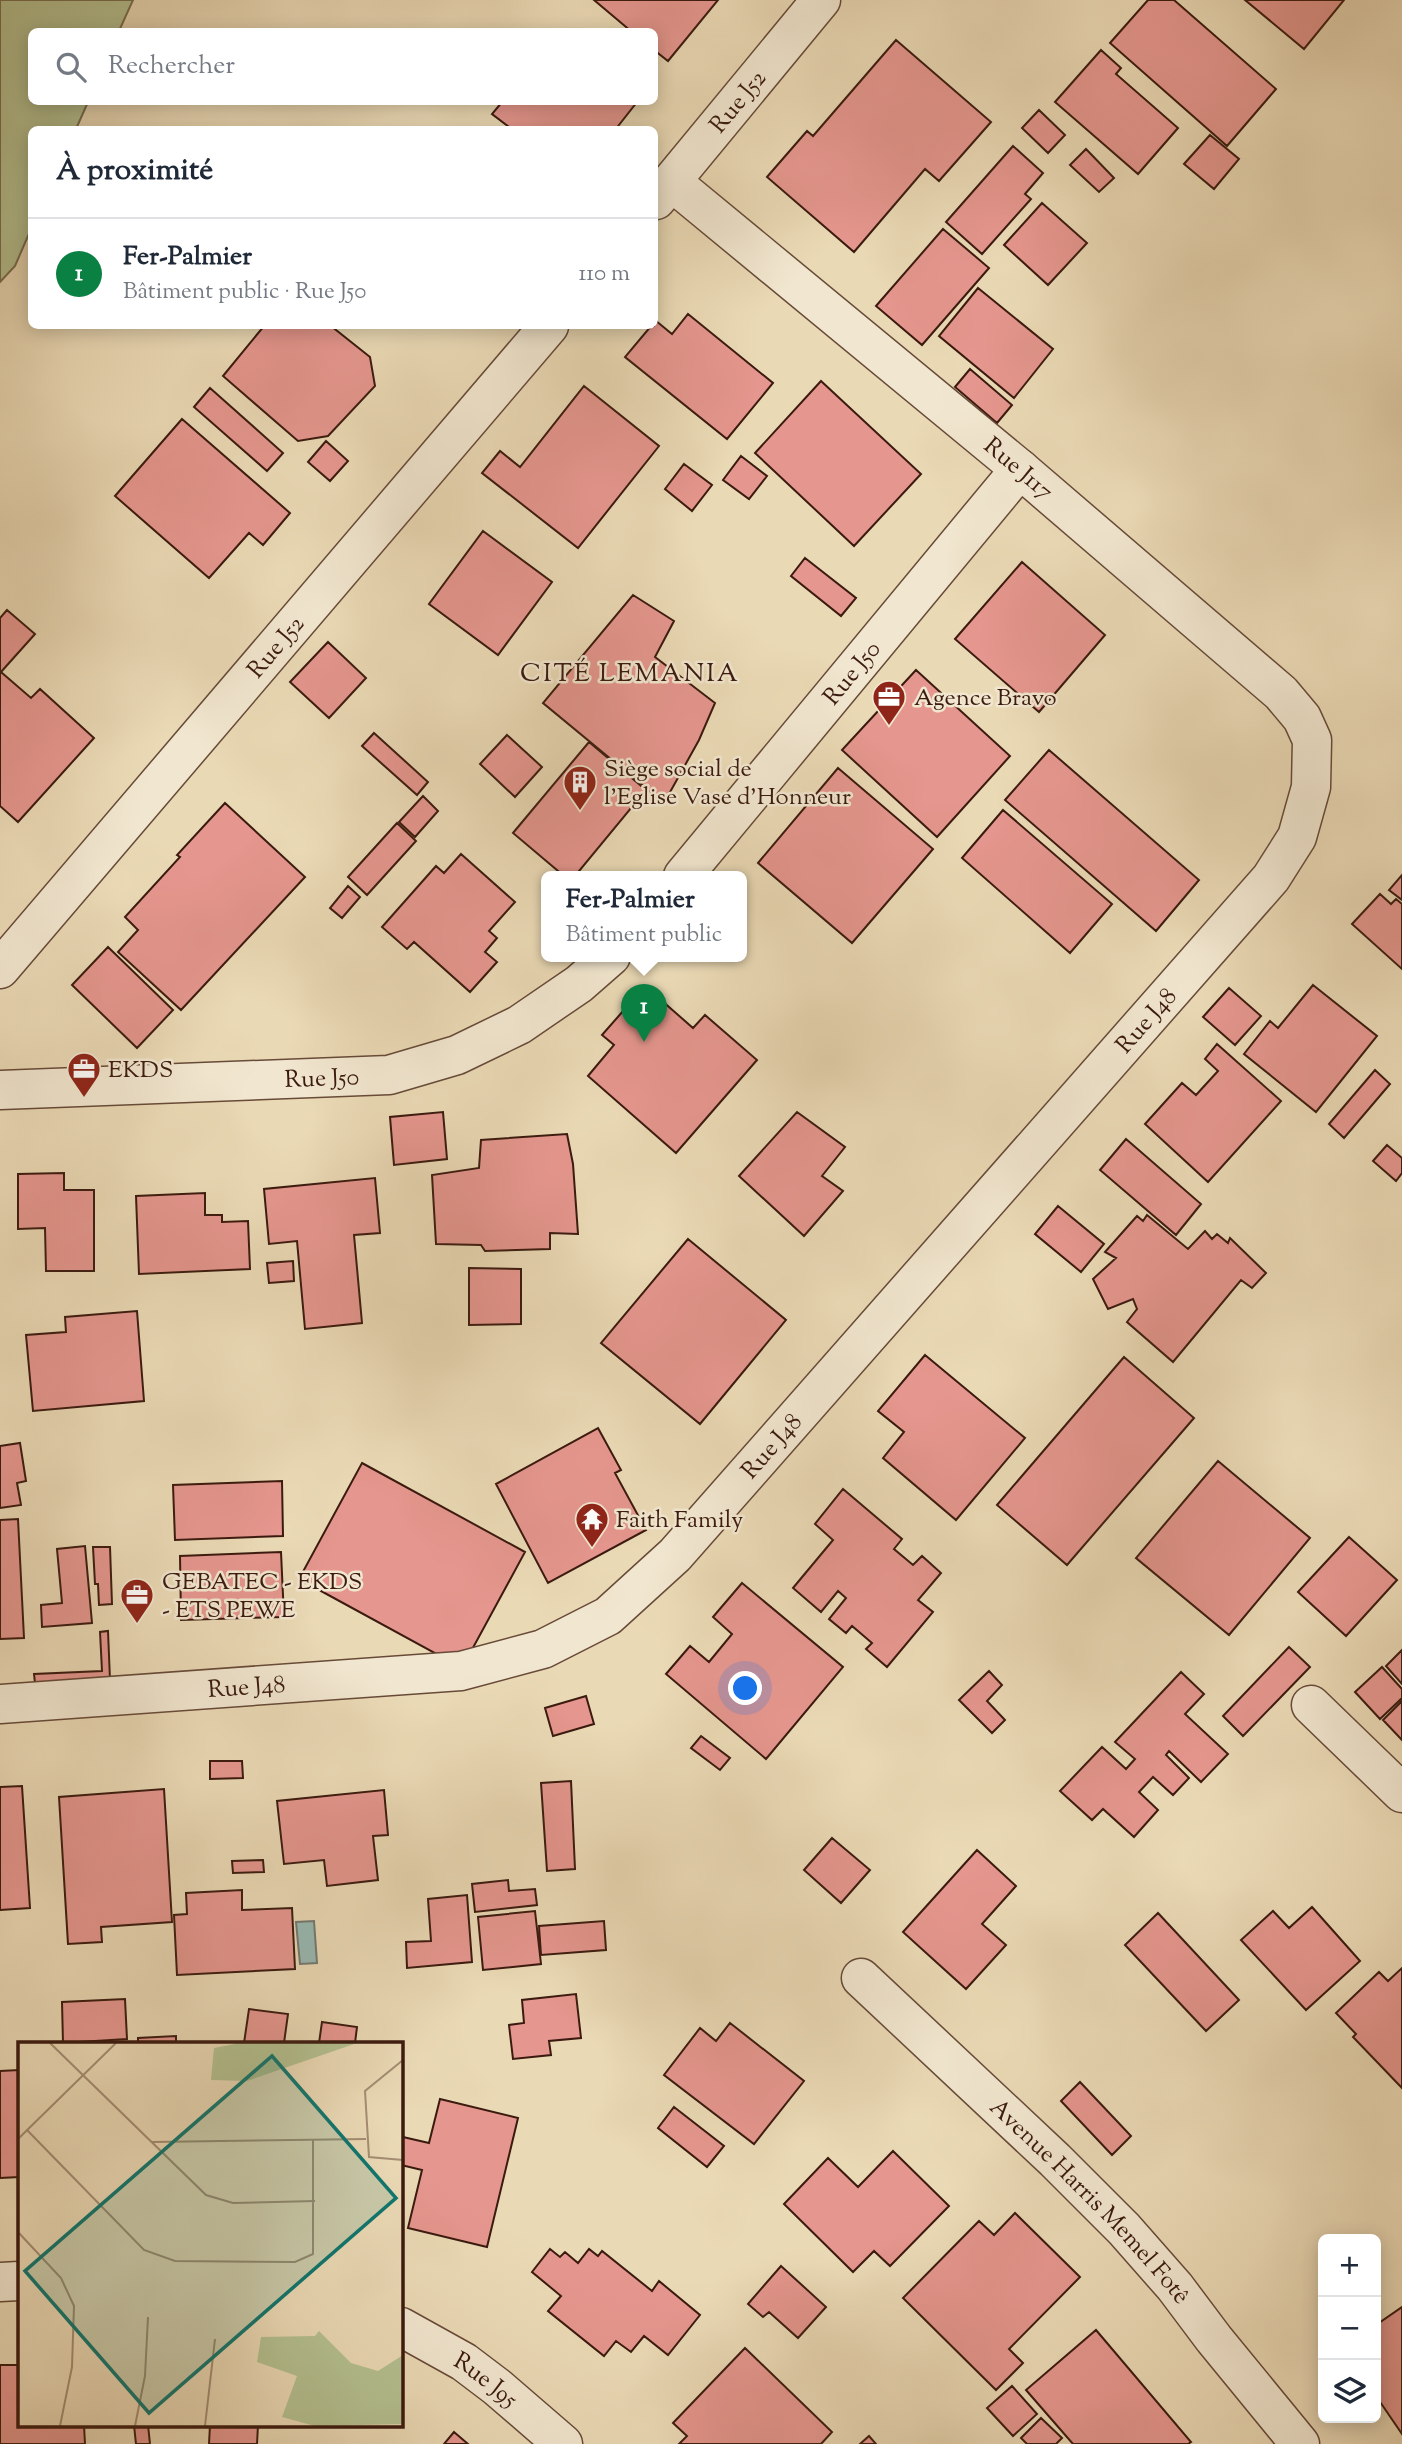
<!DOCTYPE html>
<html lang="fr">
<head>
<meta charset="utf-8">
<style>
	:root { --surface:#fff; --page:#f2f2f3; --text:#1f2937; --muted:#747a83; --line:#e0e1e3; --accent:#0b8043 }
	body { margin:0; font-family:"Sorts Mill Goudy",serif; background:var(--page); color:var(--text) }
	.controls { position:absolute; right:21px; bottom:21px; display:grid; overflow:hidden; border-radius:10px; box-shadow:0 4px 18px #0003 }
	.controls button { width:63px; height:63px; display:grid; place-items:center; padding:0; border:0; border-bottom:2px solid var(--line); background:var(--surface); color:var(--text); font:35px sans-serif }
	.you { position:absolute; left:746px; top:1689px; width:24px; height:24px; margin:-18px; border:5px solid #fff; border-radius:50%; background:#1a73e8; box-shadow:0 0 0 10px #1a73e833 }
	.badge { display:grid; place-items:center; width:46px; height:46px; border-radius:50%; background:var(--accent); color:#fff; font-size:23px; font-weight:700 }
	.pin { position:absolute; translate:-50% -58px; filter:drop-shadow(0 2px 4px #0008) }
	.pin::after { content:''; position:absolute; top:37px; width:24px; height:21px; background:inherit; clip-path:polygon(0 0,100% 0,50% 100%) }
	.popup { position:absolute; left:541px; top:871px; width:206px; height:91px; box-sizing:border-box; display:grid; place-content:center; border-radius:10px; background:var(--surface); filter:drop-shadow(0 2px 5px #0005); font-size:23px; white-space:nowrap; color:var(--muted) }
	.popup b { font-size:26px; color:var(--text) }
	.popup::after { content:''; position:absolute; left:50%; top:100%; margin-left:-14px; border:14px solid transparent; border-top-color:var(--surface) }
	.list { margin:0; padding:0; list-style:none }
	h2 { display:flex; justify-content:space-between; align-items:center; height:91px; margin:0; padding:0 28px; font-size:30px }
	h2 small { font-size:23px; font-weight:400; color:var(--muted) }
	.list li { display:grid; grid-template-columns:46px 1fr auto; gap:21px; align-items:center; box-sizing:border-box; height:112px; padding:0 28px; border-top:2px solid var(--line) }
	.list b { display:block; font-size:26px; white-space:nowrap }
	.list p { margin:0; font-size:23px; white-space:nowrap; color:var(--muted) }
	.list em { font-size:23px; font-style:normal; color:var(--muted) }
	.icon { flex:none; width:38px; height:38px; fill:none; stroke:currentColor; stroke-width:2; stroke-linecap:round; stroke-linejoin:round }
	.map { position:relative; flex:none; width:1402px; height:2444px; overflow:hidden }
	.search { position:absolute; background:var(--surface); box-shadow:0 4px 18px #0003; left:28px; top:28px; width:630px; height:77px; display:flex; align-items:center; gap:18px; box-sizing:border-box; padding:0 24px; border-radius:10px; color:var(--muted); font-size:26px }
	.panel { position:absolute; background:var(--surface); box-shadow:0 4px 18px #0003; left:28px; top:126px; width:630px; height:203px; border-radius:10px }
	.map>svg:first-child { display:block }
	.green { fill:#b4c090; stroke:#786d50; stroke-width:2 }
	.water { fill:#98b9b3; stroke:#737971; stroke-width:2 }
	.building { fill:#e5968e; stroke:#3b1a0f; stroke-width:2 }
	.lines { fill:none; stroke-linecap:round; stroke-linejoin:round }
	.minor-casing { stroke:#674a38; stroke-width:41 }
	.minor { stroke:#f1e6cf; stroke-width:38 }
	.labels { text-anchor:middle; stroke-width:5; stroke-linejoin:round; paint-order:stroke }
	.street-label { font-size:24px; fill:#3b1a0f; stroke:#f1e6cf }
	.poi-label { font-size:24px; fill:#3b1a0f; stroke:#f1e6cf; text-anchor:start }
	.neighbourhood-label { font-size:26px; letter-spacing:2px; fill:#3b1a0f; stroke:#f1e6cf }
	.inset-road { fill:none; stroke:#a48d73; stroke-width:2 }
	.view { fill:#0f766e; fill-opacity:0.15; stroke:#0f766e; stroke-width:3.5 }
	.inset-edge { fill:none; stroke:#3b1a0f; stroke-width:3.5 }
</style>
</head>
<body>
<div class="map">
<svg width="1402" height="2444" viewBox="0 0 1402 2444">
	<rect width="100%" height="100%" fill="#ead9b5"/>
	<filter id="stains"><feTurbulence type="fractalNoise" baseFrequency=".00286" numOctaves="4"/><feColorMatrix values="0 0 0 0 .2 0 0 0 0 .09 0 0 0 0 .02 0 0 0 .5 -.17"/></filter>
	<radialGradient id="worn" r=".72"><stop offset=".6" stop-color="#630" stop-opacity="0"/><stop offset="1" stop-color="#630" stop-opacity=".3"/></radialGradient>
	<path class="green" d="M0,0h133l-14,31 -87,1v70h56l-12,27 -44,1 -1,99 -16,37 -15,16z"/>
	<path class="water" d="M314,1921l3,42 -17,1 -4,-42z"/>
	<path class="building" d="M594,0h124l-50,61 -14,-11v-18h-22z
		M1148,0h26l102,89 -49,57 -117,-103z
		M1245,0h99l-40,49z
		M896,40l95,82 -52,59 -14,-12 -71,83 -87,-75 40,-46 6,5z
		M1101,50l20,18 -5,6 62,54 -40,46 -83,-72z
		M502,102h135l-22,28h-102l-21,-16z
		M1039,110l26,25 -17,18 -26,-25z
		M1210,135l29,24 -25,30 -30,-25z
		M1013,146l30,27 -18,21 6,5 -49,55 -36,-32z
		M1086,149l28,29 -15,14 -29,-27z
		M1042,203l45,40 -39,42 -44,-40z
		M943,229l46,39 -67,77 -46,-39z
		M978,288l75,61 -39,49 -75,-62z
		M688,314l85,69 -46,56 -102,-82 26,-31h3l1,-6 17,14z
		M264,326h67l39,31 5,29 -47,50 -30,5 -75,-65z
		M970,369l42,36 -15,18 -42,-36z
		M821,381l100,93 -67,72 -99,-93z
		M584,386l75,60 -81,102 -96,-75 18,-22 20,16z
		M210,388l73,65 -16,18 -73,-64z
		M182,419l108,94 -27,32 -14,-12 -40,45 -94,-82z
		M326,441l22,20 -18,20 -22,-19z
		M741,456l26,20 -18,23 -26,-19z
		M684,464l28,21 -20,26 -27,-22z
		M483,531l69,51 -54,73 -69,-51z
		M805,558l51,40 -15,18 -50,-40z
		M1022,562l83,73 -66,77 -84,-73z
		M633,595l41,26 -19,36 60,46 -16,37 -35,63 -121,-100z
		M7,610l28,24 -34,38 30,26 9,-9 54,49 -76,84 -18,-16v-188z
		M328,642l38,36 -37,40 -39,-36z
		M916,670l94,86 -73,81 -95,-87z
		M374,733l54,49 -11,13 -55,-49z
		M507,735l35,32 -27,30 -35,-33z
		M589,742l57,48 -71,86h-11l-51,-43z
		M1049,750l150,130 -43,51 -151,-131z
		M838,768l95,81 -81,94 -94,-80z
		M423,796l15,15 -23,26 -16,-15z
		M225,803l80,74 -124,133 -63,-58 20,-22 -13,-13 55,-60 -3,-2z
		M1003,810l109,94 -42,49 -108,-95z
		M397,823l19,18 -49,54 -19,-18z
		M461,854l54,48 -26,29 8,7 -12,14 12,10 -27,30 -56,-50 -7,7 -25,-22 54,-61 8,7z
		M1402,875v25l-13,-10z
		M348,886l12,11 -18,21 -12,-10z
		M1380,894l11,10 5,-5 6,5v65l-50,-45z
		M108,947l65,63 -36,38 -65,-63z
		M1313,985l64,51 -61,76 -72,-58 26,-33 8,7z
		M645,986l48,42 12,-13 52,45 -81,93 -88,-77 26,-31 -12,-10z
		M1229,988l32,28 -26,29 -32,-28z
		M1217,1044l64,57 -73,81 -63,-58 37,-41 14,12 22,-24 -13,-12z
		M1375,1070l15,14 -46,54 -15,-14z
		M443,1112l4,47 -53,6 -4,-48z
		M797,1112l48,35 -23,29 21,15 -39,45 -65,-60z
		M567,1134l6,30 5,70 -28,-1v16l-65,2 -4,-6 -45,-1 -4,-69 47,-7 2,-28z
		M1126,1139l75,65 -25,31 -76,-65z
		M1387,1145l15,13v15l-6,8 -23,-20z
		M64,1173v17h30v81h-48l-1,-43 -27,1v-55z
		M375,1178l5,55 -26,2 8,88 -57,6 -8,-88 -28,3 -5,-55z
		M205,1193v22h17v7l26,-1 2,48 -111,5 -3,-78z
		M1058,1206l46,38 -23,28 -46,-38z
		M1147,1215l41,34 17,-18 7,8 5,-5 11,9 2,-5 36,35 -14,15 -11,-8 -68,82 -46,-40 10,-13 -4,-10 -25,10 -15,-30 23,-21 -11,-6 32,-36 6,5z
		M688,1239l98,81 -86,104 -99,-81z
		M293,1261l1,20 -25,2 -2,-20z
		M469,1268l52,1v55l-52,1z
		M137,1311l7,90 -111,10 -7,-76 40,-3 -1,-15z
		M925,1355l100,83 -69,82 -73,-62 21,-26 -26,-21z
		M1124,1357l70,61 -127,147 -70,-60z
		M598,1428l23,42 -6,3 31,57 -98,53 -52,-99z
		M20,1443l6,38 -9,2 4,22 -21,3v-62z
		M1218,1461l92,77 -81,97 -93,-77z
		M362,1463l163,89 -63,116 -163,-89z
		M282,1481l1,55 -108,4 -2,-55z
		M843,1489l59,50 -8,10 19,16 9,-9 19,17 -23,27 15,12 -46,55 -21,-18 6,-6 -20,-17 -6,7 -17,-14 17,-21 -8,-7 -17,21 -28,-24 40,-48 -18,-16z
		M18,1519l6,119 -24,1v-119z
		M1349,1537l48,43 -51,56 -48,-44z
		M85,1546l7,77 -50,4 -1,-22 21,-2 -5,-54z
		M93,1547h17l2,57 -13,1 -1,-21h-3z
		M281,1552l3,65 -103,3 -1,-64z
		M742,1583l101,84 -77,92 -100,-85 24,-28 19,16 23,-28 -19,-17z
		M108,1631l2,49 -75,3 -1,-9 68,-3 -2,-39z
		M1289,1647l21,20 -67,69 -20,-20z
		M1402,1650v34l-16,-18z
		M1382,1667l20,22v9l-22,21 -25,-27z
		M989,1671l13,14 -15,16 18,19 -13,13 -33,-33z
		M1181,1672l23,22 -19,20 43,40 -27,28 -32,-31 -3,4 23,23 -16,17 -20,-18 -14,15 19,18 -24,27 -31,-28 -11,11 -32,-29 42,-44 24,22 9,-10 -20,-17z
		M586,1696l8,28 -41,12 -8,-28z
		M1402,1701v39l-19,-20z
		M701,1736l29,22 -10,12 -29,-22z
		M210,1761h32l1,17 -33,1z
		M571,1781l4,88 -28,2 -6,-88z
		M22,1786l8,122 -30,2v-123z
		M164,1789l8,133 -71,5 1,15 -34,2 -9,-147z
		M384,1790l4,45 -15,1 5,44 -51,6 -3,-26 -40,4 -7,-63z
		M832,1838l38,32 -29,33 -37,-33z
		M977,1850l39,36 -34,38 24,21 -40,44 -63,-57z
		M263,1860l1,12 -31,1 -1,-12z
		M508,1880l1,11 26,-2 2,16 -62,7 -3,-28z
		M242,1890v20l50,-2 3,61 -118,6 -3,-60 13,-1 -1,-21z
		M467,1895l5,67 -65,6 -1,-26 25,-1 -3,-42z
		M1312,1907l48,54 -54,49 -65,-70 32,-29 16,17z
		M535,1911l6,53 -58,6 -5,-53z
		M1158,1913l81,87 -33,31 -81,-86z
		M604,1921l2,29 -65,5 -2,-29z
		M1402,1968v120l-49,-51 3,-3 -20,-21 43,-41 9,9z
		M576,1994l5,44 -32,3 2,14 -38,4 -4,-34 15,-2 -2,-23z
		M125,1999l2,40 -64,4 -1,-41z
		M249,2009l39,5 -4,29h-40z
		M322,2022l35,5 -2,16h-36z
		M730,2023l74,58 -50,63 -90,-69 36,-47 16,13z
		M176,2036v7h-38v-5z
		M19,2070v107l-19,1v-107z
		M1080,2082l51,54 -19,19 -51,-54z
		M440,2099l78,19 -31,129 -79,-19 14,-58 -21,-5 2,-28 26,6z
		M674,2107l50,39 -17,21 -49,-39z
		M893,2151l56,55 -59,60 -16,-15 -21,21 -69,-68 44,-46 30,29z
		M1015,2213l65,64 -71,72 14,14 -27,27 -93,-92 76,-77 15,14z
		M550,2249l10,8 5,-5 13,11 11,-14 9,7 4,-5 50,40 7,-10 41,34 -32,40 -24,-19 -13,16 -15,-11 -12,15 -56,-45 13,-15 -29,-24z
		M781,2266l45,41 -28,31 -29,-26 -6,5 -15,-13z
		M1402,2307v127l-26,-38v-71z
		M1096,2330l95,112 -3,2h-115l-47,-54z
		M745,2348l87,84 -11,12h-142l8,-8 -14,-13z
		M0,2365h19v60h65l1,19h-85z
		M1012,2386l25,28 -24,22 -26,-28z
		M1041,2418l21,20 -6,6h-29l-6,-6z
		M134,2425h14l2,19h-14z
		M210,2425h48l-1,19h-48z
		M454,2432l14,12h-24z
		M869,2436l7,8h-16z"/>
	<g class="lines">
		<defs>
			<g id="minor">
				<path id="s1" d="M656,200l165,-200"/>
				<path id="s2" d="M683,876l337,-407"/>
				<path id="s3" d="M0,969l549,-643"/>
				<path id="s4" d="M0,1090l389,-15 68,-20 62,-30 60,-41 32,-28"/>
				<path id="s5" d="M0,1704l461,-33 82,-22 65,-33 67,-61 596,-677 26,-41 14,-50 1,-47 -10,-22 -21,-25 -261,-224 -348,-287"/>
				<path d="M1311,1705l91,88"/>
				<path id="s6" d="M861,1978l194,182 69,69 51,58 39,52 86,105"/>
				<path d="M0,2282l19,-1"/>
				<path id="s7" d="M401,2327l63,35 33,25 66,57"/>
			</g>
		</defs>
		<use href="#minor" class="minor-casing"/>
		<use href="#minor" class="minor"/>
	</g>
	<defs>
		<symbol id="office-pin" viewBox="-11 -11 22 30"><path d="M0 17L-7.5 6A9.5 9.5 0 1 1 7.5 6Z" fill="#8f2418" stroke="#f1e6cf"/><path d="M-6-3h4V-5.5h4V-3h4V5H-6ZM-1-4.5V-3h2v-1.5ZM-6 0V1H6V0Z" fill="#fff"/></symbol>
		<symbol id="building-pin" viewBox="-11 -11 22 30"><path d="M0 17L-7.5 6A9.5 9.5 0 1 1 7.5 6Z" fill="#8f2418" stroke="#f1e6cf"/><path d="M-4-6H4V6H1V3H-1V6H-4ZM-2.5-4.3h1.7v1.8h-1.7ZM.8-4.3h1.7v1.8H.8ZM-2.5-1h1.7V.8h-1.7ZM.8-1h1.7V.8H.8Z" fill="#fff"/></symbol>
		<symbol id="temple-pin" viewBox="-11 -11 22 30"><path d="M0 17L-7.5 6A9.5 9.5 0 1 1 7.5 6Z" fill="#8f2418" stroke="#f1e6cf"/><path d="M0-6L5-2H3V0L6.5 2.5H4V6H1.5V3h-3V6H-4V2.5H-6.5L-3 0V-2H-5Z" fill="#fff"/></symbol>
	</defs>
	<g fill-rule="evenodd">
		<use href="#office-pin" x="870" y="678" width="38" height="52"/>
		<use href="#building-pin" x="561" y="763" width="38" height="52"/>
		<use href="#office-pin" x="65" y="1050" width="38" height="52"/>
		<use href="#temple-pin" x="573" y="1500" width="38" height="52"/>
		<use href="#office-pin" x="118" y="1576" width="38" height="52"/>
	</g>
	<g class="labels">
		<g class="street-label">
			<text dy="8" stroke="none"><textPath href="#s1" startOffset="128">Rue J52</textPath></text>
			<text transform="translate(1019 468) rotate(40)" y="8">Rue J117</text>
			<text dy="8" stroke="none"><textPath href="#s3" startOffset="424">Rue J52</textPath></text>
			<text dy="8" stroke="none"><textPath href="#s2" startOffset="264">Rue J50</textPath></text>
			<text dy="8" stroke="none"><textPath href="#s5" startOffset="1423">Rue J48</textPath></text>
			<text dy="8" stroke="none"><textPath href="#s4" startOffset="322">Rue J50</textPath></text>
			<text dy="8" stroke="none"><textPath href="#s5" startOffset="856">Rue J48</textPath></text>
			<text dy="8" stroke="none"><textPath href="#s5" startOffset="247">Rue J48</textPath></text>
			<text dy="8" stroke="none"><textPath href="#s6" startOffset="320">Avenue Harris Memel Fotê</textPath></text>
			<text dy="8" stroke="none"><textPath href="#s7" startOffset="100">Rue J95</textPath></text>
		</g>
		<g class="poi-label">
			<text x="914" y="705">Agence Bravo</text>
			<text x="604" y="776">Siège social de<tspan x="604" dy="28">l'Eglise Vase d'Honneur</tspan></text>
			<text x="108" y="1077">EKDS</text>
			<text x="616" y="1527">Faith Family</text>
			<text x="162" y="1589">GEBATEC - EKDS<tspan x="162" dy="28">- ETS PEWE</tspan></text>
		</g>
		<g class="neighbourhood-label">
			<text x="630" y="681">CITÉ LEMANIA</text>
		</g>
	</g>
	<g transform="translate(18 2042)">
		<rect width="385" height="385" fill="#ead9b5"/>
		<path d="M222,1h117l-110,38 -36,-1 3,-32zM301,289l32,32 27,8 25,-16v69l-88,2 -33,-9 15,-41 -40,-14 4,-25 54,-1z" fill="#b4c090"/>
		<path class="inset-road" d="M32,1l156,152 27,8 82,-2M385,18l-38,31 4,66 34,3M9,88l117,120 31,11 120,1 18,-8v-114M0,97l98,-96M134,100l214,-3M0,190l43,46 13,28 -2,61 -12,59M117,384l10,-50 3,-59M187,384l10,-87"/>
		<path class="view" d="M254,14l124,142 -247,215 -124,-142z"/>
		<rect width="385" height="385" class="inset-edge"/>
	</g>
	<rect width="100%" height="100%" filter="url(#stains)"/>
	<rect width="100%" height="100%" fill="url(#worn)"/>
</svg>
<div class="controls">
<button>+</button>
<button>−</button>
<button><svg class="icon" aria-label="layers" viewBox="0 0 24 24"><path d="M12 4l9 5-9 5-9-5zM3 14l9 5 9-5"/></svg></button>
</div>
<div class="you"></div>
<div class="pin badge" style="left:644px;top:1042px">1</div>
<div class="popup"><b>Fer-Palmier</b>Bâtiment public</div>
<div class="search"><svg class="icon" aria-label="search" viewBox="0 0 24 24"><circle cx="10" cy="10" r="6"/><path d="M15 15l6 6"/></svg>Rechercher</div>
<section class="panel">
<h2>À proximité<small></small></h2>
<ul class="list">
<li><span class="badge">1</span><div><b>Fer-Palmier</b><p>Bâtiment public · Rue J50</p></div><em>110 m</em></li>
</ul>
</section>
</div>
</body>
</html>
